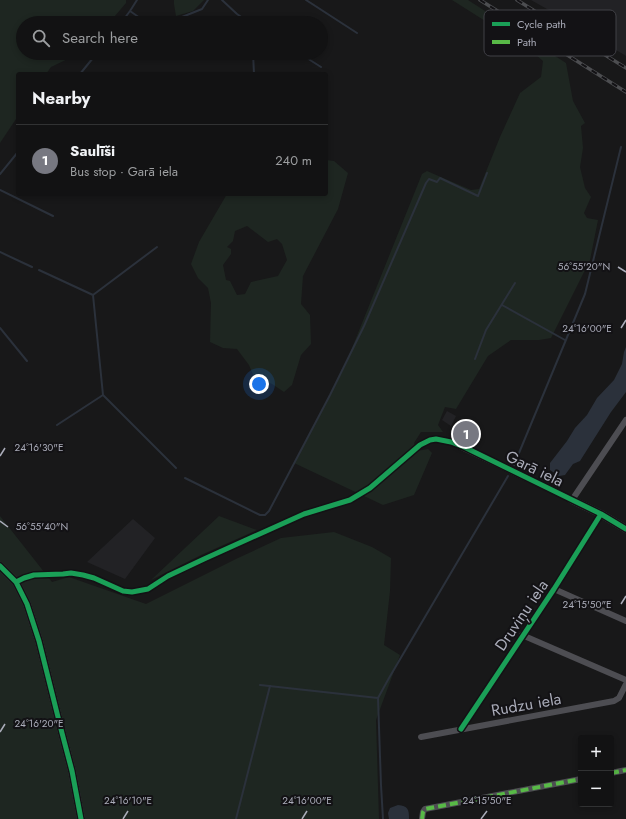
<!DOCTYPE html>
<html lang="en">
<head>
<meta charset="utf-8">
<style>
	:root { --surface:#121213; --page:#1b1b1c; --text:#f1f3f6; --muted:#9c9ea0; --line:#313233; --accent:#777881 }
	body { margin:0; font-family:Jost,sans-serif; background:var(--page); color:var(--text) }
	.controls { position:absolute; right:12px; bottom:12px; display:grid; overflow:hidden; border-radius:4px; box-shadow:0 2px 6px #0003 }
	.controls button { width:36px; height:36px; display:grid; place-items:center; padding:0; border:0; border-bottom:1px solid var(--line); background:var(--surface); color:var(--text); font:20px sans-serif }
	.you { position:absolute; left:259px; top:384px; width:14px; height:14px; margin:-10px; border:3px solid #fff; border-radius:50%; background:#1a73e8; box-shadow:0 0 0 6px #1a73e833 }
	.badge { display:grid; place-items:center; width:26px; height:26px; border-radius:50%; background:var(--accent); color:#fff; font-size:13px; font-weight:700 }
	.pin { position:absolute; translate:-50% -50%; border:2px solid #fff; box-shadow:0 1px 4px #0006 }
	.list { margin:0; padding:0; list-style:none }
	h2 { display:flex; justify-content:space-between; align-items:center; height:52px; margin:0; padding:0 16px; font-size:17px }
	h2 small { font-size:13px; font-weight:400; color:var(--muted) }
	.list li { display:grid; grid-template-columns:26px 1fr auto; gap:12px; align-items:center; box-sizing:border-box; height:72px; padding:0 16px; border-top:1px solid var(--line) }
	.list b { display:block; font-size:15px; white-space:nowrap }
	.list p { margin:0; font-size:13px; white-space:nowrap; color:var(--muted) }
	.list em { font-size:13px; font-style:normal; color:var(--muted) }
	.icon { flex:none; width:22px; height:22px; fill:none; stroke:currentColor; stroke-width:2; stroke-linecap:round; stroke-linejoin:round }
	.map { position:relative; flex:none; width:626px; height:819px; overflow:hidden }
	.search { position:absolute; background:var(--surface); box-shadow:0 2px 6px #0003; left:16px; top:16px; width:312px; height:44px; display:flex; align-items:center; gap:10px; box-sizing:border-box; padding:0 14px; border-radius:22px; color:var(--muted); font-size:15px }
	.panel { position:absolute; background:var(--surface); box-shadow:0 2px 6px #0003; left:16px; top:72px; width:312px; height:124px; border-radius:4px }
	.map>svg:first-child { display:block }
	.built { fill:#222225 }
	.green { fill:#1e2621; fill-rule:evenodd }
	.water { fill:#2b313b }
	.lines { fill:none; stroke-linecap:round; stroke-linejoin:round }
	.stream { stroke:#2b313b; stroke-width:2 }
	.street { stroke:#4d4d52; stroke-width:6 }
	.secondary { stroke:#4b4b50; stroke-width:8 }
	.rail-casing { stroke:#4c4d50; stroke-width:3.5 }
	.rail { stroke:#131215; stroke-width:2; stroke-dasharray:6; stroke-linecap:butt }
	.quiet { stroke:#58b947; stroke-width:4; stroke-dasharray:8 4; stroke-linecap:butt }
	.cycleway-casing { stroke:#131215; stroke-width:8 }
	.cycleway { stroke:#1a9f57; stroke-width:5 }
	.ticks { fill:none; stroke:#aaacb9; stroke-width:1.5 }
	.labels { text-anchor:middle; stroke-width:4; stroke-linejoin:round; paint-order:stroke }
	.street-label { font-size:16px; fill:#aaacb9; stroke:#131215 }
	.key { fill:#131215; stroke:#404046; stroke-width:1 }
	.key-label { font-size:11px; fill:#aaacb9 }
	.ticks-label { font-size:10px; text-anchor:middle; fill:#aaacb9; stroke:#131215; stroke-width:4; stroke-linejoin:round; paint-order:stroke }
</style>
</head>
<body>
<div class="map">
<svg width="626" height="819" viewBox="0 0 626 819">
	<rect width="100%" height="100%" fill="#181819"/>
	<path class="built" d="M531,0h95v56l-56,-34z
		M447,411l9,5 -5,10 -9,-6z
		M133,519l22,19 -30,41 -38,-17z"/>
	<path class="green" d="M0,0h126v3l-17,20h-86v30h57l-29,14 -5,7h-28v42l-18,27z
		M174,0h30l-11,11 -17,5 -2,-12z
		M452,0h16l98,63 7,38 12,22 -4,3 2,22 -3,19 5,21 6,9 -7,16 3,5 11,2 -8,40 -39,78 -12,2h-28l-23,16 -32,53 -11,-2 -7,18 5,7h-22l-7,11 3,8 11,-2 4,4 -18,42 -31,10 -89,-42 50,-95 78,-194 5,-3 44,19 8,-1 21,-52 20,-44 21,-16 2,-16 -28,-24 -14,-6z
		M326,160l8,1 14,12 -10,36 -35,67 -2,28 9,11 1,29 -10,11 -9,30 -8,7 -12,-8 -18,-7 -5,-12 -12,-16 -14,-1 -13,-6 1,-39 -3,-15 -10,-10 -7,-14 8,-22 28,-48h99zM247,226l21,16 9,-3 5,5 5,16 -9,16 -27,6 -6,12 -8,1 -7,-14 -4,-1 -3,-15 8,-11v-5l-4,-2 6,-6 2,-10z
		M0,516l52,66 17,-5 77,27 92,-46 43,-20 53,-6 38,15 19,11 -1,33 -6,54 16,10 -24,65 3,99h-379z
		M219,516l38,14 -56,25 -50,25z"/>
	<path class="water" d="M626,347v45l-15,20 -31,49 -7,3 -8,11 -6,1 -9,-6v-7l17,-22 8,-13 12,-13 10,-17 17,-18 8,-16 2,-12z
		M398,805c10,1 11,4 11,14h-20l-1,-6 2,-5z"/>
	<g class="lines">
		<path class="stream" d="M222,0l15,14 13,9
			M306,0l51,33
			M130,11l17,12
			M121,23l9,-12 7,-11
			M167,23l35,-14 6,-9
			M253,53l1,21
			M299,53l22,14
			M80,74l17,-21
			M0,174l18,-22
			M0,190l53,26
			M0,252l32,15
			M39,270l54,25 64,-48
			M93,295l10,100 73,73
			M502,305l63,35
			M0,328l27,33
			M475,359l11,-29 29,-47
			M57,425l46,-30
			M514,465l71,-171 36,-147
			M185,478l75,37h5l4,-4 61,-116 34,-69 62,-143 3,-4 8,3 3,-4 38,18 9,-23
			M260,685l118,13
			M236,819l34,-133
			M383,819l-2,-34 -3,-87 11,-20 119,-202"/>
		<path class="street" d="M16,582l8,-4 10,-3 29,-1 8,-1 12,2 11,3 29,13 9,1 16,-3 20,-13 36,-17 100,-45 46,-14 20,-12 50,-43 10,-5 6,-1 15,3 121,58 54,-80
			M554,589l72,32
			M522,635l104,45
			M461,729l93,-140 47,-75
			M421,737l193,-36 5,-3 7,-14
			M611,773l15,-3
			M422,819l1,-7 2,-3 156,-30"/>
		<path class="secondary" d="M572,500l29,14 25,15
			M0,566l16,16 11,22 12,37 23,92 10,38 9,48"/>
		<defs>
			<path id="rail" d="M480,0l146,92
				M517,0l109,68"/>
		</defs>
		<use href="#rail" class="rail-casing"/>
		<use href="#rail" class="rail"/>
		<path class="quiet" d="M611,773l15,-3
			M422,819l1,-7 2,-3 156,-30"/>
		<defs>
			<path id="cycleway" d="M0,566l16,16 11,22 12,37 23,92 10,38 9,48
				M16,582l8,-4 10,-3 29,-1 8,-1 12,2 11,3 29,13 9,1 16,-3 20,-13 36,-17 100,-45 46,-14 20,-12 50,-43 10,-5 6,-1 15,3 13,5 137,67 25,15
				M461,729l93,-140 47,-75"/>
		</defs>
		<use href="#cycleway" class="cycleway-casing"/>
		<use href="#cycleway" class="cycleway"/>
	</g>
	<path class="ticks" d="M618,267l8,5M621,328l5,-8M0,456l5,-8M0,521l8,6M621,604l5,-8M0,732l5,-8M123,819l5,-8M302,819l5,-8M481,819l6,-8"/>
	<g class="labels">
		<g class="street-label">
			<text transform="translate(535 468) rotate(26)" y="6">Garā iela</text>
			<text transform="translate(521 615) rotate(-56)" y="6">Druviņu iela</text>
			<text transform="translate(526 704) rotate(-10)" y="6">Rudzu iela</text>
		</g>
	</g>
	<rect x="484" y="10" width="132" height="46" rx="6" class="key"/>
	<rect x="492" y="22" width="18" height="4" fill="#1a9f57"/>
	<rect x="492" y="40" width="18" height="4" fill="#58b947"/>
	<g class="key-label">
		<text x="517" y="28">Cycle path</text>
		<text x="517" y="46">Path</text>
	</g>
	<g class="ticks-label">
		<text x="584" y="270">56°55'20"N</text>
		<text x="587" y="332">24°16'00"E</text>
		<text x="39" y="451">24°16'30"E</text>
		<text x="42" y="530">56°55'40"N</text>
		<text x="587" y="608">24°15'50"E</text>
		<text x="39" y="727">24°16'20"E</text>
		<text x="128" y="804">24°16'10"E</text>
		<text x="307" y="804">24°16'00"E</text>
		<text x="487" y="804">24°15'50"E</text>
	</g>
</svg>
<div class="controls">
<button>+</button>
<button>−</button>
</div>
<div class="you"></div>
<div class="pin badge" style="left:466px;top:434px">1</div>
<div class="search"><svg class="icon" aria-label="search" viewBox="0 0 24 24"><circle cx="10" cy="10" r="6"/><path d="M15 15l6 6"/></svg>Search here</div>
<section class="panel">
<h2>Nearby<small></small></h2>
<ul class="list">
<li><span class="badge">1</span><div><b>Saulīši</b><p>Bus stop · Garā iela</p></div><em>240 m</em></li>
</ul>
</section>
</div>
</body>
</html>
